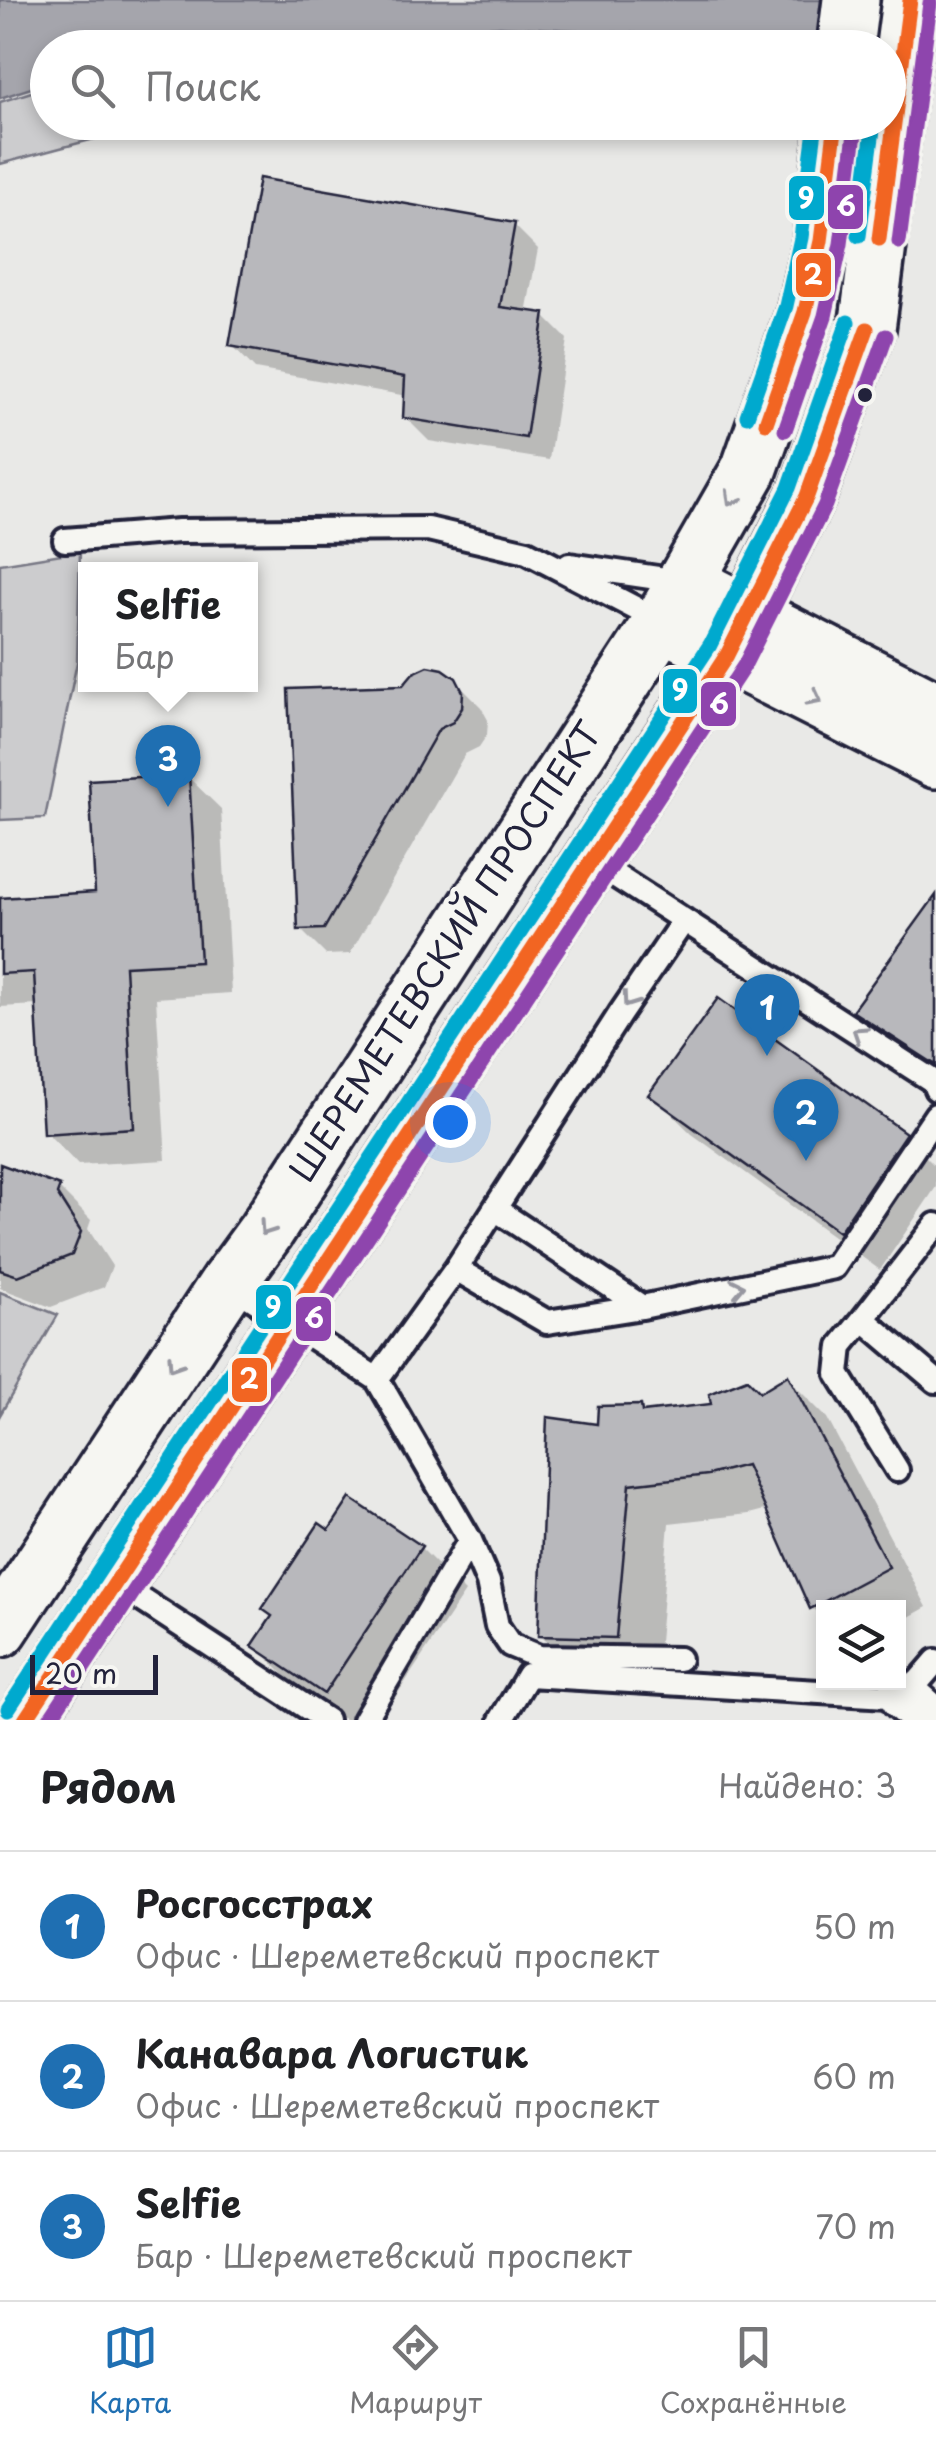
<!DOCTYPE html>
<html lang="ru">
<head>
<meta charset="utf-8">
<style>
	:root { --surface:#fff; --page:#f6f6f6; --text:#202124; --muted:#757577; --line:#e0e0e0; --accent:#1f6fb2 }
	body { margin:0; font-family:"Playpen Sans",sans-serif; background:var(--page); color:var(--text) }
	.controls { position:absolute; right:30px; bottom:30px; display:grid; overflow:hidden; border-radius:0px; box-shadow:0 5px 15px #0003 }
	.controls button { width:90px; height:90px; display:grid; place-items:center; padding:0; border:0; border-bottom:2px solid var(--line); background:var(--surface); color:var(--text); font:50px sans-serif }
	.scale { position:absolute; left:30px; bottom:25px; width:128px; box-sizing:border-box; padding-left:10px; border:5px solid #22223b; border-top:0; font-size:28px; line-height:35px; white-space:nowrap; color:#22223b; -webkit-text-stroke:8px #f6f6f2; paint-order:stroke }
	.you { position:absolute; left:450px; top:1122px; width:35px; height:35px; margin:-25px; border:8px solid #fff; border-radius:50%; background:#1a73e8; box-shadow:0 0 0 15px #1a73e833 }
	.badge { display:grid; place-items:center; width:65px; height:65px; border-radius:50%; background:var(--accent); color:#fff; font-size:32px; font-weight:700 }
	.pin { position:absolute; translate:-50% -82px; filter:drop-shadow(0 2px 5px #0008) }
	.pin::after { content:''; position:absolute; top:52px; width:35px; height:30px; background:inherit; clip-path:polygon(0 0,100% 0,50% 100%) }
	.popup { position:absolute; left:78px; top:562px; width:180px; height:130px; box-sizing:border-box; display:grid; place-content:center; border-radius:0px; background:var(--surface); filter:drop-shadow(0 2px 8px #0005); font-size:32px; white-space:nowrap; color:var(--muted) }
	.popup b { font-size:38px; color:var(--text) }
	.popup::after { content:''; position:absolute; left:50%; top:100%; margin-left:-20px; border:20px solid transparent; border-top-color:var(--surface) }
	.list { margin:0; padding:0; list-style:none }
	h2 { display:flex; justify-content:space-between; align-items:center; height:130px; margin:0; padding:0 40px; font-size:42px }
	h2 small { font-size:32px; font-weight:400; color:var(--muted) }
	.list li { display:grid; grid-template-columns:65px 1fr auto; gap:30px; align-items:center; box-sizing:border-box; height:150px; padding:0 40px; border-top:2px solid var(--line) }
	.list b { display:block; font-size:38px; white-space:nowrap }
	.list p { margin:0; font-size:32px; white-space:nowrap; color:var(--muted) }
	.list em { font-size:32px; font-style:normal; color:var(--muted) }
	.icon { flex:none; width:55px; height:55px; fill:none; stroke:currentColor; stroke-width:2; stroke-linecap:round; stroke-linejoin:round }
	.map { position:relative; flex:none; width:936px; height:1720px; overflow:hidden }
	.search { position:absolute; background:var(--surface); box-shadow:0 5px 15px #0003; left:30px; right:30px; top:30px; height:110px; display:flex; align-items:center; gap:25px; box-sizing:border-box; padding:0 35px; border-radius:55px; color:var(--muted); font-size:38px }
	.sheet { height:580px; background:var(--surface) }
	nav { display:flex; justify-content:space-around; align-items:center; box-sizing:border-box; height:140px; border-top:2px solid var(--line); background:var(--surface); font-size:28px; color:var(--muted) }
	nav a { display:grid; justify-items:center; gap:5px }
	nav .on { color:var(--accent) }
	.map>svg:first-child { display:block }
	.green { fill:#ccccce; stroke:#777784; stroke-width:2.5 }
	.water { fill:#a5a5ac; stroke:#71717f; stroke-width:2.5 }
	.shadow { fill:#0003 }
	.building { fill:#b8b8bc; stroke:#22223b; stroke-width:2.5 }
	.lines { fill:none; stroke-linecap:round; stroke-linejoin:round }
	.service-casing { stroke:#22223b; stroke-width:30 }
	.minor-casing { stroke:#22223b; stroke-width:55 }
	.tertiary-casing { stroke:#22223b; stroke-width:62 }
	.primary-casing { stroke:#22223b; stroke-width:62 }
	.service { stroke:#f6f6f2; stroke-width:22 }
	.minor { stroke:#f6f6f2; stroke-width:48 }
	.tertiary { stroke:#f6f6f2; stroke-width:55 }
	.primary { stroke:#f6f6f2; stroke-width:55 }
	.bus-1-casing { stroke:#f6f6f2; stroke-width:22 }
	.bus-2-casing { stroke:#f6f6f2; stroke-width:22 }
	.bus-3-casing { stroke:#f6f6f2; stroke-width:22 }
	.bus-1 { stroke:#f26522; stroke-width:15 }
	.bus-2 { stroke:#8e44ad; stroke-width:15 }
	.bus-3 { stroke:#00a9ce; stroke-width:15 }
	.oneway { stroke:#9797a0 }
	.bus-dot { fill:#22223b; stroke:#f6f6f2; stroke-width:4 }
	.labels { text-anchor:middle; stroke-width:9; stroke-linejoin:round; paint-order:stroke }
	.street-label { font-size:35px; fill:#22223b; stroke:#f6f6f2 }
	.line-badge { stroke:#f6f6f2; stroke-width:4 }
	.badge-label { font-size:28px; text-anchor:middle; font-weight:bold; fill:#fff }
</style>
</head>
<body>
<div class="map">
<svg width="936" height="1720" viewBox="0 0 936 1720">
	<rect width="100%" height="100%" fill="#e9e9e7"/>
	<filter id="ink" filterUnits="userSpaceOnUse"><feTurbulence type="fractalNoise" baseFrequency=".01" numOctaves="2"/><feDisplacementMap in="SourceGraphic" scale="20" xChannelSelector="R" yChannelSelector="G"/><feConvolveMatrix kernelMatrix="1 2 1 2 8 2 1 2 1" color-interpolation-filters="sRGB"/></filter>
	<g filter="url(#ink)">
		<path class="green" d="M504,30l263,12 -1,6 -491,-1z
			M47,87l1,35 106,1 -154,41v-62z
			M80,551l-3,111 -32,156 -45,2v-256z
			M0,1292l58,23 -58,100z"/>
		<path class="water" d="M0,0h936v49l-436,-23 -296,21 -156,1 -1,35 -47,15z"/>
		<path class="shadow" d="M514,225l24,24 -12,64 17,2 24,24 -18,121 -120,-19 -24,-24 2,-21 -152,-27 -23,-24z
			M454,680l27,27 7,13 -1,15 -8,12 -14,7 -115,200 -24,1 -26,-26 104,-242z
			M188,777l33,32 10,184 -75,5 10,162 -88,5 -32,-33 -8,-127 -38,2v-107l98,-5z
			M936,912v160l-55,-36 -26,-25z
			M652,1095l252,40 32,32v20l-56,83 -188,-136z
			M0,1166l59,22 32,32 -3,9 24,37 -8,21 -53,20 -51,-19z
			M787,1378l40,40 100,189 -29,16v-15h-74v11l-12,-11 -44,-99 -19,5 -80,9 -13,154 -76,-2 -40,-40 59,-208 41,-19 6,6 68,-8 45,-11z
			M330,1533l90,14 45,45 -85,128h-35l-46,-30 -44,-45z"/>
		<path class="building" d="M259,178l256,45 -15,84 45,6 -19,125 -123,-20 2,-41 -176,-31z
			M428,666l15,3 13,9 7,14 -1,16 -9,14 -14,7 -115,200 -26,1 -10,-241 115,-4 10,-12z
			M189,774l11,188 -75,4 9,162 -91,6 -9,-162 -34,2v-76l95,-6 -6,-112z
			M936,895v170l-84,-54z
			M718,998l188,135 -67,99 -191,-137z
			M0,1164l60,22 -3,8 24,38 -9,23 -54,21 -18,-6z
			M788,1375l101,192 -79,42 -64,-144 -38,10 -78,9 -14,154 -78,-2 9,-219 50,7 1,-18 43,-1 1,7 69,-8 -2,-10 38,-15 13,13z
			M350,1498l72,48 -98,148 -72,-48 20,-30 -10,-7 57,-86 10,7z"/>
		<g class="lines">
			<defs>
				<path id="service" d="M65,540l114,-9 249,-2 99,23 135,70
					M569,565l116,17
					M591,860l342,221 3,8
					M495,1209l147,98
					M936,1225l-73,94 73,62
					M456,1269l164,-255 64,-94
					M228,1283l149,96 93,161 18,42 9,44 13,19 29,12 140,2
					M863,1319l-22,27 -3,28 59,96
					M377,1379l79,-110 91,53 95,-15 192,-40 102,-152
					M116,1583l210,137
					M364,1720l106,-180
					M501,1720l27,-45 377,22 31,-36"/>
				<path id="minor" d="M905,1697l26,23"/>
				<path id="tertiary" d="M685,582l251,128
					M662,622l274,138"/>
				<path id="primary" d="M845,48l6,-48
					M0,1629l228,-346 38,-52 396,-609 87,-152 56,-158 16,-71 15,-119
					M25,1720l702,-1065 80,-159 60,-167 43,-329"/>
			</defs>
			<use href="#service" class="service-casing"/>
			<use href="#minor" class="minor-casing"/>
			<use href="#tertiary" class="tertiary-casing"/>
			<use href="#primary" class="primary-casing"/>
			<use href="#service" class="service"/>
			<use href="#minor" class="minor"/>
			<use href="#tertiary" class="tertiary"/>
			<use href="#primary" class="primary"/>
			<defs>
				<path id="bus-1" d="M879,239l31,-239
					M766,423l39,-111 16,-71 15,-119
					M25,1720l702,-1065 80,-159 60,-167"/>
				<path id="bus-2" d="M899,242l31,-239
					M785,430l40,-114 16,-72 15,-119
					M49,1720l695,-1054 81,-161 61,-169"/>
				<path id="bus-3" d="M859,236l15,-114
					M747,416l39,-110 15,-68 15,-116
					M8,1709l702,-1064 79,-157 59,-166"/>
			</defs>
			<use href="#bus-1" class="bus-1-casing"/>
			<use href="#bus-2" class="bus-2-casing"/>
			<use href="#bus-3" class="bus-3-casing"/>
			<use href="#bus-1" class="bus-1"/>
			<use href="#bus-2" class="bus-2"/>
			<use href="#bus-3" class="bus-3"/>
		</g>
		<defs><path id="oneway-chevron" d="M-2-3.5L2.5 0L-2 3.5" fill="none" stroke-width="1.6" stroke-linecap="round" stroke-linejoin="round" transform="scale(2.5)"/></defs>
		<g class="oneway">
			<use href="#oneway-chevron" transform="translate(732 499) rotate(120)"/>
			<use href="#oneway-chevron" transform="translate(815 698) rotate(27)"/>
			<use href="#oneway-chevron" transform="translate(629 1001) rotate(125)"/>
			<use href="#oneway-chevron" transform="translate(859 1033) rotate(-147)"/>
			<use href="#oneway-chevron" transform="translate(266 1229) rotate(124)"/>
			<use href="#oneway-chevron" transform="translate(738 1287) rotate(-12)"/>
			<use href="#oneway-chevron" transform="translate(174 1364) rotate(123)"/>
		</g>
	</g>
	<circle class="bus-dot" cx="865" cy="395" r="9"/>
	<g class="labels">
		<g class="street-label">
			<text transform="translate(446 952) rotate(-57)" y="12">ШЕРЕМЕТЕВСКИЙ ПРОСПЕКТ</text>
		</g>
	</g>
	<g class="line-badge">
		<rect x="787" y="174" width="39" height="48" rx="10" fill="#00a9ce"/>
		<rect x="826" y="183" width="39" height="48" rx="10" fill="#8e44ad"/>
		<rect x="794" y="251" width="39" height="48" rx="10" fill="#f26522"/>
		<rect x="661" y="667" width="38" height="48" rx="10" fill="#00a9ce"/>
		<rect x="699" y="680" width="39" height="48" rx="10" fill="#8e44ad"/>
		<rect x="254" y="1283" width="39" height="48" rx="10" fill="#00a9ce"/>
		<rect x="294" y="1295" width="39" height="48" rx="10" fill="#8e44ad"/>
		<rect x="230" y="1356" width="39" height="48" rx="10" fill="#f26522"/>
	</g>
	<g class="badge-label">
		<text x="806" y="208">9</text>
		<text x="846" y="216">6</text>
		<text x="813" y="285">2</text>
		<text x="680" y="700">9</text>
		<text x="719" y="714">6</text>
		<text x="273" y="1317">9</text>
		<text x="314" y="1328">6</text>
		<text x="249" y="1389">2</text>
	</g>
</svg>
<div class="controls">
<button><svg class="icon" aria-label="layers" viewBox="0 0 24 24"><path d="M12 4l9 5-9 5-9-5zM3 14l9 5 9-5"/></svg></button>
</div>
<div class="scale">20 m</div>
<div class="you"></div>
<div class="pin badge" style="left:767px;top:1056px">1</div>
<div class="pin badge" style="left:806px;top:1161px">2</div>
<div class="pin badge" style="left:168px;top:807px">3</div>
<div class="popup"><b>Selfie</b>Бар</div>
<div class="search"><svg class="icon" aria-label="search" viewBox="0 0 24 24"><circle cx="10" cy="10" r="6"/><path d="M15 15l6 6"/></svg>Поиск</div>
</div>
<section class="sheet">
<h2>Рядом<small>Найдено: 3</small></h2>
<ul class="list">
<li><span class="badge">1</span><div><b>Росгосстрах</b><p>Офис · Шереметевский проспект</p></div><em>50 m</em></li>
<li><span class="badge">2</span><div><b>Канавара Логистик</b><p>Офис · Шереметевский проспект</p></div><em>60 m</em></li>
<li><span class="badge">3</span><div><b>Selfie</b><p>Бар · Шереметевский проспект</p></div><em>70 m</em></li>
</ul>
</section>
<nav>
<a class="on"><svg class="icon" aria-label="map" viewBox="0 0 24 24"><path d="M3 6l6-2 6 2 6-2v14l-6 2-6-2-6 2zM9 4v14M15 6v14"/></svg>Карта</a>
<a><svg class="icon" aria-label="directions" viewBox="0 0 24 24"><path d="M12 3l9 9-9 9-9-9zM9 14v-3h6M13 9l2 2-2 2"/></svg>Маршрут</a>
<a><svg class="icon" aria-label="saved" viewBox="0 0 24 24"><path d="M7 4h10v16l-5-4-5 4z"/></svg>Сохранённые</a>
</nav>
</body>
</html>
